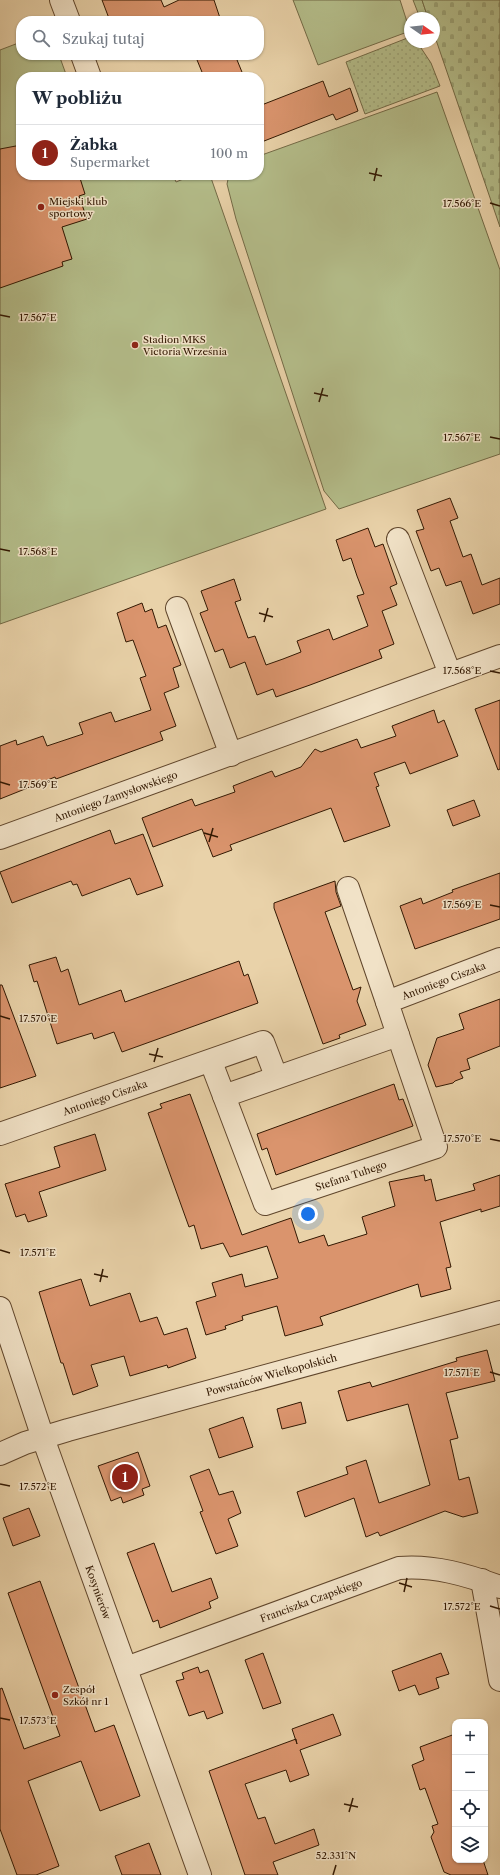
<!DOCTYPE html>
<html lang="pl">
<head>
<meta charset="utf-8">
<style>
	:root { --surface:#fff; --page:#f2f2f3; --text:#1f2937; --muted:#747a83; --line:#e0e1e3; --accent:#8f2418 }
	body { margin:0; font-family:"Libre Caslon Text",serif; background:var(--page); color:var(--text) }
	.controls { position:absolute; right:12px; bottom:12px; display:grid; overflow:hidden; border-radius:8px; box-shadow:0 1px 3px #0004 }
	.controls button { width:36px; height:36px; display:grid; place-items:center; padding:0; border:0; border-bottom:1px solid var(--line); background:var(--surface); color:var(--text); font:20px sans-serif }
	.compass { position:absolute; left:404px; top:12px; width:36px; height:36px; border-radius:50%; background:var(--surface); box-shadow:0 1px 3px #0004; rotate:104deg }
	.you { position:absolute; left:308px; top:1214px; width:14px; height:14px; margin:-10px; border:3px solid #fff; border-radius:50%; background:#1a73e8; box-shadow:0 0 0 6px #1a73e833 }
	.badge { display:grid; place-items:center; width:26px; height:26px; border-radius:50%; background:var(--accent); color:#fff; font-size:13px; font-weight:700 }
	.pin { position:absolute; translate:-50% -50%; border:2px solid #fff; box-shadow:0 1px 4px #0006 }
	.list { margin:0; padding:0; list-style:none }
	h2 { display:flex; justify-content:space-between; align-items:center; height:52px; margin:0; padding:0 16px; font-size:17px }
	h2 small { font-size:13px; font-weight:400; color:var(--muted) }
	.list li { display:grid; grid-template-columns:26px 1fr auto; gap:12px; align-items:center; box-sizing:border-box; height:56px; padding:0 16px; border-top:1px solid var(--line) }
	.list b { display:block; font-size:15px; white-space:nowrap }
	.list p { margin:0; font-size:13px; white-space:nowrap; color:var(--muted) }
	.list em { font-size:13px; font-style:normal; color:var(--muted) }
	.icon { flex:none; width:22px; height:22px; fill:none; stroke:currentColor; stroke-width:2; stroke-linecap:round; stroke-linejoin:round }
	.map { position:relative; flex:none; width:500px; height:1875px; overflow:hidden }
	.search { position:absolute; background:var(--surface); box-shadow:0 1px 3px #0004; left:16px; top:16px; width:248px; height:44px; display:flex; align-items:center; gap:10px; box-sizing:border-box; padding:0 14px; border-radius:16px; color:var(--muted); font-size:15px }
	.panel { position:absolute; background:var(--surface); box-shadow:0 1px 3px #0004; left:16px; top:72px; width:248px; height:108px; border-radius:16px }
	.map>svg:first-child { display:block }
	.grass { fill:#b4bd8a; stroke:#736a46 }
	.cemetery { fill:url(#cemetery-stones); stroke:#736a46 }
	.park { fill:url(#park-dots); stroke:#736a46 }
	.building { fill:#da946d; stroke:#321802 }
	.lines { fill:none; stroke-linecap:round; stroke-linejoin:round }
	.minor-casing { stroke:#60462c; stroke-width:24 }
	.minor { stroke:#f1e2c7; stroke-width:22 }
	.ticks { fill:none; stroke:#321802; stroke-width:1.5 }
	.poi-dot { fill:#8f2418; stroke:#f1e2c7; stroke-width:1.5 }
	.labels { text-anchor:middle; stroke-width:3; stroke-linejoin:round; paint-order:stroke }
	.poi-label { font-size:10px; fill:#321802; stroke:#f1e2c7; text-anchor:start }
	.street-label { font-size:10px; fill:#321802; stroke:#f1e2c7 }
	.ticks-label { font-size:10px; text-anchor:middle; fill:#321802; stroke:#f1e2c7; stroke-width:3; stroke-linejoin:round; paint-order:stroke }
</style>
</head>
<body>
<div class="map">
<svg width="500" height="1875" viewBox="0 0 500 1875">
	<defs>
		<pattern id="cemetery-stones" width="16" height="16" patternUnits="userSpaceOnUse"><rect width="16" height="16" fill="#b4bd8a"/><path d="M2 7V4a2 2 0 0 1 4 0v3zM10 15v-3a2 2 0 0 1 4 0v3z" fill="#9ba275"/></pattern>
		<pattern id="park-dots" width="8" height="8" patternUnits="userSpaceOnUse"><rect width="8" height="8" fill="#b4bd8a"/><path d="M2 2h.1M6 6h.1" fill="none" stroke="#9ba275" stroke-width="1.8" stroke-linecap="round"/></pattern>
	</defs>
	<rect width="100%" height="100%" fill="#e9d2a9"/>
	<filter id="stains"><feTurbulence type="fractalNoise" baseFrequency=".005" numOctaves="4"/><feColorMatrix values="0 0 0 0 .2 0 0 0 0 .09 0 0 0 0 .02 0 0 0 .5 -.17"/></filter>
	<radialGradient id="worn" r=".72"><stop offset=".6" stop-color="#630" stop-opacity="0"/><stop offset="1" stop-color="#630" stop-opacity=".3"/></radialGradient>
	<path class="grass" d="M293,0h107l10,31 -92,34z
		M413,0h9l6,18h-8z
		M21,42v13h38l8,22h-46v98h152l3,7 17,-7h17l116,334 -326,115v-574z
		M437,92l63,178v184l-161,55 -15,-18 -88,-272 -9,-35 2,-9h30v-19z"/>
	<path class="cemetery" d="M422,0h78v227l-66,-193v-16h-6z"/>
	<path class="park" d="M410,37v5h7l14,21 9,23 -75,28 -19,-52z"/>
	<path class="building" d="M102,0h59l3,7 15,-7h35l7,21h-111z
		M195,55h40l9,22h-40z
		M323,81l6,16 21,-9 8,23 -22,9 -3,-6 -74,29v-37z
		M21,145v30h58l6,19 -6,2 8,23 -25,8 10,32 -10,3 1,4 -63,22v-139z
		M450,498l8,20 -8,3 13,36 8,-3 11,31 18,-7v26l-27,10 -12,-33 -15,5 -7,-18 -8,3 -15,-40 8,-2 -7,-19z
		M368,528l7,19 8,-3 14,40 -7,3 7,18 -15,6 12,33 -15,6 3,8 -72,27 -34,12 -3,-8 -16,6 -12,-33 -15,6 -7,-19 -8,3 -15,-39 8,-3 -7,-19 33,-12 7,21 -6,2 13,36 7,-2 11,29 17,-6 18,-7 -4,-11 32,-12 4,11 35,-14 -11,-30 7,-2 -7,-18 -6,-18 -8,3 -7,-21z
		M142,603l3,9 7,-3 6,19 8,-3 15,40 -8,3 6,19 -15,6 12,33 -16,6 3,8 -107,39 -1,-2 -55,22v-53l16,-6 1,5 26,-9 4,10 36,-12 -4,-11 32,-11 4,10 36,-12 -11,-32 6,-2 -13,-36 -7,2 -9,-29z
		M500,700v69l-2,1 -23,-61z
		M434,710l4,13 6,-3 14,36 -48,18 -5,-12 -31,11 5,13 -3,1 14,39 -46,16 -13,-34 -101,37 2,5 -19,7 -11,-28 -49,18 -11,-29 50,-19 3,7 40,-14 -2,-6 39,-15 3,6 26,-10 14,-18 6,3 36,-13 4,9 35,-12 -4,-10z
		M474,800l6,16 -27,10 -6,-16z
		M110,830l5,14 28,-10 20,52 -26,9 -7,-17 -48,18 -5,-12 -4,1 -2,-4 -59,22 -12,-31z
		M500,873v46l-85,30 -15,-43 21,-8 2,6 30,-12 -1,-2z
		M335,881l1,11 5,14 -16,6 28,78 8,-3 -4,14 9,24 -27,10 1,3 -17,6 -49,-136v-5z
		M56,957l5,15 7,-3 11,36 42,-15 4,12 114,-41 5,15 4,-2 10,29 -136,49 -8,-20 -20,7 -2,-6 -35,11 -20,-63 -3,1 -5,-17z
		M0,985h2l34,91 -36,12z
		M500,999v47l-33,13 3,10 -10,3 3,6 -8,3 -2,2 -17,4 -8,-22 9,-27 27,-9 -5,-15z
		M394,1084l5,16 4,-1 10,27 -137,49 -9,-27 -5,2 -5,-16z
		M190,1094l52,141 49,-17 8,25 25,-8 4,11 39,-12 -5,-17 33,-11 -6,-24 35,-7 1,6 6,-2 5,22 39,-11 -2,-6 27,-9v31l-19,6v-3l-41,13 11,45 -5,1 5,21 -30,8 -3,-13 -98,33 3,8 -38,11 -8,-30 -35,10 1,4 -18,6 1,3 -20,6 -10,-33 20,-6 -4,-13 30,-9 3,13 33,-9 -11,-32 -37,11 -7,-14 -22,6 -7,-24 -5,2 -41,-114 14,-5 -2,-4z
		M95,1134l11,36 -67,22 8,24 -19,6 -3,-8 -9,3 -11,-33 55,-17 -6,-20z
		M81,1279l9,27 40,-13 10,29 17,-5 7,18 23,-7 9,30 -28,10 -1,-3 -37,11 -6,-20 -33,9 7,21 -25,9 -10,-32h-2l-22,-71z
		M487,1350l8,31 -49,12 12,45 -8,2 9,40 10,-3 9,36 -15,4 -18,-6 -65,25 -2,-4 -12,5 -12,-39 -49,19 -8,-25 51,-18 -2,-7 20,-7 13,43 51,-18 -22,-81 -61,17 -9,-30 32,-9 2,5 85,-26 -1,-3z
		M301,1402l5,21 -24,6 -5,-20z
		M243,1417l10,30 -34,11 -10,-29z
		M138,1452l12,34 -8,3 2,6 -21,8 -2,-6 -10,4 -13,-35z
		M209,1469l10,26 14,-4 8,22 -13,6 10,27 -22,8 -16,-42 3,-1 -13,-35z
		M29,1508l11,28 -27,10 -10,-28z
		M154,1543l18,49 39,-14 7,20 -9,4 2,6 -51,20 -2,-8 -5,2 -26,-69z
		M40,1581l55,151 19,-7 26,71 -40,15 -19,-50 -53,20 31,85 -23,9h-19l-17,-46v-140l2,-1 22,61 36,-13 -52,-143z
		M263,1653l18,50 -18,6 -18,-49z
		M441,1653l8,21 -13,4 3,10 -20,7 -4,-10 -16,6 -7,-20z
		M198,1667l2,6 8,-3 15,43 -16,6 -3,-8 -15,5 -13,-35 8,-2 -2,-6z
		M333,1714l8,21 -41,15 9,25 -19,7 -4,-12 -41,14 13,35 7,-2 10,27 39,-15 5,16 -46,17 5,13h-33l-36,-104 87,-32 1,5 -5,-15z
		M455,1734v126h28l5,15h-37l-7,-3 -13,-35 3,-5 -2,-6 6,-2 -13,-36 -5,2 -8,-25 12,-5 -4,-13z
		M149,1843l12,32h-39l-7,-19z"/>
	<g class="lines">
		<defs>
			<g id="minor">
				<path d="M61,0l8,21"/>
				<path d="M82,55l8,22"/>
				<path d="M398,539l52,135"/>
				<path d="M177,608l54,147"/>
				<path id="s1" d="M0,838l500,-182"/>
				<path d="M348,888l39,114"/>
				<path id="s2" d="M211,1062l13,34 174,-61 -11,-33 113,-43"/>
				<path id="s3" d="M224,1096l41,108 171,-57 -38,-112"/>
				<path id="s4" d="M0,1134l263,-92 13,34"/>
				<path id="s5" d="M0,1308l43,130 157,437"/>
				<path id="s6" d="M0,1454l25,-11 43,-13 432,-118"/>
				<path d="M482,1580l18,100"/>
				<path id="s7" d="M126,1668l273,-100c35,-3 68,7 101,19"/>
			</g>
		</defs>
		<use href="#minor" class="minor-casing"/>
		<use href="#minor" class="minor"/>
	</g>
	<path class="ticks" d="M369,173l13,3M374,181l3,-13M490,203l10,3M0,315l10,2M314,393l14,3M319,402l4,-14M490,437l10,2M0,549l10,2M259,613l14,4M264,622l4,-14M490,671l10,2M0,782l10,3M204,833l14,4M209,842l4,-14M490,905l10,2M0,1016l10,3M149,1054l14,3M154,1062l4,-14M490,1139l10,2M0,1250l10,3M94,1274l14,3M100,1282l3,-13M490,1372l10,3M0,1484l10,2M399,1583l13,4M404,1592l3,-14M490,1606l10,3M0,1718l10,2M344,1804l14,3M349,1812l4,-14M333,1875l3,-10"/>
	<g class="poi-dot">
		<circle cx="41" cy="207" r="4"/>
		<circle cx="135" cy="345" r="4"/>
		<circle cx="55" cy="1695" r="4"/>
	</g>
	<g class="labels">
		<g class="poi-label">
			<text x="49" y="205">Miejski klub<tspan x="49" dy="12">sportowy</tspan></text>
			<text x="143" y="343">Stadion MKS<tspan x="143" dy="12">Victoria Września</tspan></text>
			<text x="63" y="1693">Zespół<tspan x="63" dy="12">Szkół nr 1</tspan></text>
		</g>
		<g class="street-label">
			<text dy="4" stroke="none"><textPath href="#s1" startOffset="123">Antoniego Zamysłowskiego</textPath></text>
			<text dy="4" stroke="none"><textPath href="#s2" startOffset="316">Antoniego Ciszaka</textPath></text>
			<text dy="4" stroke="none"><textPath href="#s4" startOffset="111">Antoniego Ciszaka</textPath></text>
			<text dy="4" stroke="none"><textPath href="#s3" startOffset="206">Stefana Tuhego</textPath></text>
			<text dy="4" stroke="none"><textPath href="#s6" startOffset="283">Powstańców Wielkopolskich</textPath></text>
			<text dy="4" stroke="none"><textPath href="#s5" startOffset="301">Kosynierów</textPath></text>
			<text dy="4" stroke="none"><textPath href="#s7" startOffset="197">Franciszka Czapskiego</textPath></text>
		</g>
	</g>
	<g class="ticks-label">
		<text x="462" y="207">17.566°E</text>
		<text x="38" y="321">17.567°E</text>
		<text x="462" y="441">17.567°E</text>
		<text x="38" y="555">17.568°E</text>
		<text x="462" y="674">17.568°E</text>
		<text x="38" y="788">17.569°E</text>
		<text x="462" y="908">17.569°E</text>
		<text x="38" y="1022">17.570°E</text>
		<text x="462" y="1142">17.570°E</text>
		<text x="38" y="1256">17.571°E</text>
		<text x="462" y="1376">17.571°E</text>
		<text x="38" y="1490">17.572°E</text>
		<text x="462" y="1610">17.572°E</text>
		<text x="38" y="1724">17.573°E</text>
		<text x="336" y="1859">52.331°N</text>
	</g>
	<rect width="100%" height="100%" filter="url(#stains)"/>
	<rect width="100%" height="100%" fill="url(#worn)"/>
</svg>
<div class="controls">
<button>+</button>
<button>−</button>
<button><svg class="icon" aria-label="locate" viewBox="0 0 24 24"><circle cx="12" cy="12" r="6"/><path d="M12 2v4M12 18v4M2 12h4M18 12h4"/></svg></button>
<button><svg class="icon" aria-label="layers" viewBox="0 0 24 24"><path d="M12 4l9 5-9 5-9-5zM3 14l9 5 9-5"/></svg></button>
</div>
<svg class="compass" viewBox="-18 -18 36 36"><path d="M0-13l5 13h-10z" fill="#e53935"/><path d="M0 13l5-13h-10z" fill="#747a83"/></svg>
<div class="you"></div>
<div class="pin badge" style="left:125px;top:1477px">1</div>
<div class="search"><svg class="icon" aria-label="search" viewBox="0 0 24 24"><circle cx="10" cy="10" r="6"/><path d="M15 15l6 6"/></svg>Szukaj tutaj</div>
<section class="panel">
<h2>W pobliżu<small></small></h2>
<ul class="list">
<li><span class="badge">1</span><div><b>Żabka</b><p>Supermarket</p></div><em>100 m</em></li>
</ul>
</section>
</div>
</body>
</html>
